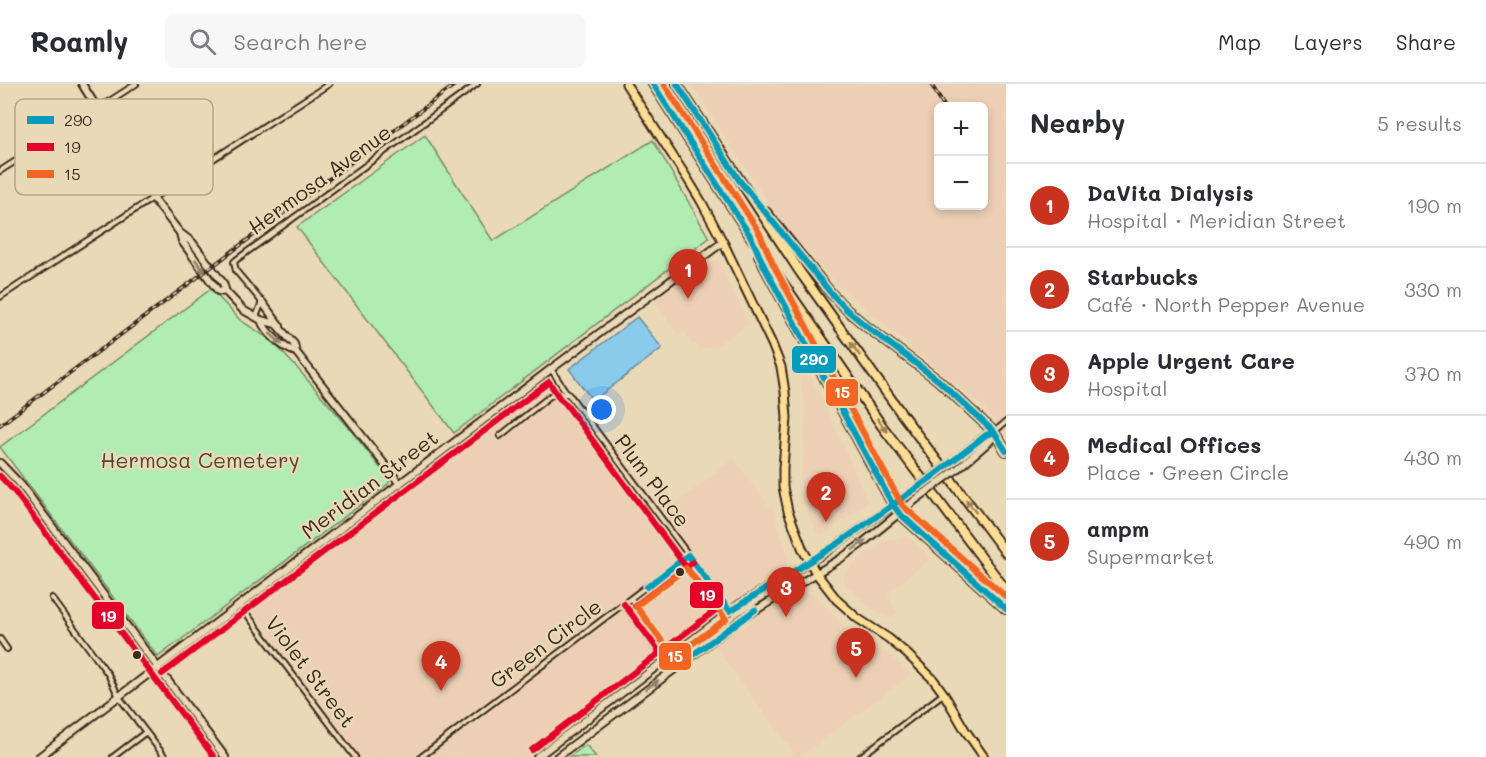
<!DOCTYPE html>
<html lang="en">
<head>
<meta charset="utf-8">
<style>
	:root { --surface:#fff; --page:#f7f7f7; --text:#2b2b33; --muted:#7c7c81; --line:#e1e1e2; --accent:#c8321e }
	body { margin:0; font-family:Mali,sans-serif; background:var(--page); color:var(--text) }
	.controls { position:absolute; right:18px; top:18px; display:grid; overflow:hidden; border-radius:9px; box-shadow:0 3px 9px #0003 }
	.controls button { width:54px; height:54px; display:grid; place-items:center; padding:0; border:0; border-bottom:2px solid var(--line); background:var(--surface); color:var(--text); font:30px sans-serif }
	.you { position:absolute; left:602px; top:326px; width:21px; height:21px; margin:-15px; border:4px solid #fff; border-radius:50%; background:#1a73e8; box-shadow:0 0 0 9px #1a73e833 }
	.badge { display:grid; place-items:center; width:39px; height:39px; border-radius:50%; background:var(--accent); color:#fff; font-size:20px; font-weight:700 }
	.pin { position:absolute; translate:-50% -50px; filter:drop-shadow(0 2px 3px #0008) }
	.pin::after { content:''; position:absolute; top:32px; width:21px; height:18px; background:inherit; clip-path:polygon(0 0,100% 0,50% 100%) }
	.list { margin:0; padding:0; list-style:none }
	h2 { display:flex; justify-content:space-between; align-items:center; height:78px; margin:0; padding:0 24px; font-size:26px }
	h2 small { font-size:20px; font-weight:400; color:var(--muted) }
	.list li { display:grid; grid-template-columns:39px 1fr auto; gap:18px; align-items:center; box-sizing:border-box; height:84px; padding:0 24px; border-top:2px solid var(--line) }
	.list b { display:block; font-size:22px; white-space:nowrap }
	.list p { margin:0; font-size:20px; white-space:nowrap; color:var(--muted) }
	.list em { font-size:20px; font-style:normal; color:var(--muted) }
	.icon { flex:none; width:33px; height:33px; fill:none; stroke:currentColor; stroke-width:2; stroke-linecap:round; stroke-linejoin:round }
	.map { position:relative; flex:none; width:1006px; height:673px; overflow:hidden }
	header { display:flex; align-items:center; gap:36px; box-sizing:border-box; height:84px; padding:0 30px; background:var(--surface); border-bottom:2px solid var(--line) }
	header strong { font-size:28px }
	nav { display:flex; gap:33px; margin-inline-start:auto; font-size:21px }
	.search { width:420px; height:54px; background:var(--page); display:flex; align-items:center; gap:15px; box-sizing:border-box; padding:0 21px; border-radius:9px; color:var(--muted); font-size:22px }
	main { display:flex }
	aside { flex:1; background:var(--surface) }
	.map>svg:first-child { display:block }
	.built { fill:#edcfb5; fill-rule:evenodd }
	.green { fill:#b1ecb2; stroke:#768b68; stroke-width:1.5 }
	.water { fill:#8acbeb; stroke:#6a8b99; stroke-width:1.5 }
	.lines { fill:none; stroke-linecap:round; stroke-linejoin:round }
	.street-casing { stroke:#3b2a1e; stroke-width:8 }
	.secondary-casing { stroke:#3b2a1e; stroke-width:10 }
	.primary-casing { stroke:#3b2a1e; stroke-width:11 }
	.highway-casing { stroke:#3b2a1e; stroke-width:12 }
	.street { stroke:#ead9b6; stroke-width:4 }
	.secondary { stroke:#ead9b6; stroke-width:6 }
	.primary { stroke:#fedd96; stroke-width:7 }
	.highway { stroke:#fedd96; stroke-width:8 }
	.rail-casing { stroke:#3b2a1e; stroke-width:4 }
	.rail { stroke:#ead9b6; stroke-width:1.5; stroke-dasharray:4.5; stroke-linecap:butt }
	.secondary-bridge-casing { stroke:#3b2a1e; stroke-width:10; stroke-linecap:butt }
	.secondary-bridge { stroke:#ead9b6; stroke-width:6 }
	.bus-1-casing { stroke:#ead9b6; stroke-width:10 }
	.bus-2-casing { stroke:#ead9b6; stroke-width:10 }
	.bus-3-casing { stroke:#ead9b6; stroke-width:10 }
	.bus-1 { stroke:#069cbc; stroke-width:6 }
	.bus-2 { stroke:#e4002b; stroke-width:6 }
	.bus-3 { stroke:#f26522; stroke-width:6 }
	.oneway { fill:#92826a }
	.oneway2 { fill:#9c845a }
	.bus-dot { fill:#3b2a1e; stroke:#ead9b6; stroke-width:2 }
	.labels { text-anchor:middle; stroke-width:5; stroke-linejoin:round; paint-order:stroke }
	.street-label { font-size:21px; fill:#3b2a1e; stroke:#ead9b6 }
	.park-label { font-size:21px; fill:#4d4734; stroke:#ead9b6 }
	.key { fill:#ead9b6; stroke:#b6a488; stroke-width:1.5 }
	.key-label { font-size:16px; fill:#3b2a1e }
	.line-badge { stroke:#ead9b6; stroke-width:2 }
	.badge-label { font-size:16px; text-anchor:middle; font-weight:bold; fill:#fff }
</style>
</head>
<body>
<header>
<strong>Roamly</strong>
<div class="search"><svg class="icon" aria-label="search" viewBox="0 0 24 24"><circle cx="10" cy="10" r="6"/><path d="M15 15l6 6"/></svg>Search here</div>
<nav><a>Map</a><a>Layers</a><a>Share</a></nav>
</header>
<main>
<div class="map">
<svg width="1006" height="673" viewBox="0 0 1006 673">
	<rect width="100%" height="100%" fill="#ead9b6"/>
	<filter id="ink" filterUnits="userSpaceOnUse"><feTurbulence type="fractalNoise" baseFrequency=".0167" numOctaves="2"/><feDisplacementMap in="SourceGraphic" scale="12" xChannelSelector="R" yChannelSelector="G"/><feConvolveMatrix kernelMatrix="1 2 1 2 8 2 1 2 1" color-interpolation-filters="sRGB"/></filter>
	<g filter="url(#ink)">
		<path class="built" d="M691,0h315v352l-21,-27 -146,-122 -50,-56 -32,-45zM938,22h46v100h-46z
			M711,176h7l31,64 -34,23 -17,2 -3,-6 -4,1 -6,-12 -4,3 -6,-4 -21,-30z
			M808,287l16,32 44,99 -44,33 -7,-2 -12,-26 -5,-29 4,-34 1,-34 -6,-34z
			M558,289l106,139 70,-53 35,47 4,1 6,22 10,29 -3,10 -50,31h-5l-13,9 -2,7 -36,27h-7l-20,15v5l-126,95h-176l6,-5 -106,-143 1,-4z
			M905,453l5,2 18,16 2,5 -43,34 10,20 -7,4h-4l-21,-15 -20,-19 -1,-5v-5l21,-20 19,-14z
			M805,507l11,5 31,33 9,7 3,1 33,20 10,10 10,7 -113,83h-2l-83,-111 25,-18h3l13,-10 41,-24z"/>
		<path class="green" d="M425,51l68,106 160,-101 56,98 -255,195 -157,-206z
			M211,205l29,31 31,20 28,30 46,53 45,57 -2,4 -230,173 -158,-210z
			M586,661l10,12h-27z"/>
		<path class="water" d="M637,233l25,31 -69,53 -24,-32z"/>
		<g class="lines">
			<defs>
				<path id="street" d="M0,87l136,-87
					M0,213l329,-213
					M256,233l6,-15 -26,-31 -2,-9 2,-2 241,-176
					M551,285c5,7 15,25 20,28l159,214
					M995,347l11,-9
					M500,352l50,-40 7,-3 9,1
					M52,514l56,76 11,23 46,60
					M631,515l49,65
					M623,520l49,66
					M240,521l115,152
					M0,555l7,10
					M113,673l33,-25
					M421,673l267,-202
					M860,673l83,-63"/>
				<path id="secondary" d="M82,0l71,114 27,35 12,9 31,41 3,9 17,18 18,10 15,4 18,20 2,8 104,132
					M180,149l2,8 36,50 8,1
					M262,218l18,24
					M261,236c4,12 22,28 35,32
					M957,374l29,-23 8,-3
					M0,379l21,22 204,272
					M956,386l34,-29 4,-9
					M696,568l-1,-3 10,-13 2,-7
					M39,673l512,-388 172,-127
					M537,673l201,-152 87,-52 84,-59
					M557,673l186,-139 97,-59 20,-14 54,-44"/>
				<path id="primary" d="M626,0l61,94 14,23 22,41 49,102 9,23 4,25 2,26 -4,50v19l5,24 15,39 13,23 21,27 9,8 11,10 31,20 18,15 27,26 11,15 21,36 19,27"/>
				<path id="highway" d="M653,0l98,153 131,189 124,164
					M677,0l123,188 101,141 105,140
					M766,128l64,80 17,18 20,17 71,53 56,52 12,19
					M759,171l6,13 128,237 6,8 107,96"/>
			</defs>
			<use href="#street" class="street-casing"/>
			<use href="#secondary" class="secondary-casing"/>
			<use href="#primary" class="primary-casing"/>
			<use href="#highway" class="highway-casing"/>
			<use href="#street" class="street"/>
			<use href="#secondary" class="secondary"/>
			<use href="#primary" class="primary"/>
			<use href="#highway" class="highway"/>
			<defs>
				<path id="rail" d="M931,0l13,22
					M0,341l456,-341"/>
			</defs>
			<use href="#rail" class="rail-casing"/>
			<use href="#rail" class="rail"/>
			<defs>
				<path id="secondary-bridge" d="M909,410l48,-36
					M914,417l42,-31"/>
			</defs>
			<use href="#secondary-bridge" class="secondary-bridge-casing"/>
			<use href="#secondary-bridge" class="secondary-bridge"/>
			<defs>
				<path id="bus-1" d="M653,0l98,153 14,31 128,237 6,8 107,96
					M677,0l62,96 91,112 17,18 20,17 71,53 56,52 12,19
					M647,503l41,-32 42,56 109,-68 93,-66 54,-42 8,-3
					M680,580l75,-54"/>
				<path id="bus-2" d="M0,392l14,15 200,266
					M624,520l46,62
					M635,522l58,-44
					M162,590l387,-292 11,17 5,4 152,206 -185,141"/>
				<path id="bus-3" d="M664,0l95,148 14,32 129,241 104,92
					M686,484l40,51 -52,38 -38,-51z"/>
			</defs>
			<use href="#bus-1" class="bus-1-casing"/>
			<use href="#bus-2" class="bus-2-casing"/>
			<use href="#bus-3" class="bus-3-casing"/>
			<use href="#bus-1" class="bus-1"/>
			<use href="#bus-2" class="bus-2"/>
			<use href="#bus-3" class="bus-3"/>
		</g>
		<defs><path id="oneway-solid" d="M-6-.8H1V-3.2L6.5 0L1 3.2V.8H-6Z" transform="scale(1.5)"/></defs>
		<g class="oneway">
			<use href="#oneway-solid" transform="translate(200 182) rotate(54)"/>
			<use href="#oneway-solid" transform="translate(276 255) rotate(42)"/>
			<use href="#oneway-solid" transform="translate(859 461) rotate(-37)"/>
			<use href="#oneway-solid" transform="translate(652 601) rotate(-37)"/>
		</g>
		<g class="oneway2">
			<use href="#oneway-solid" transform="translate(855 265) rotate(-126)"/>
			<use href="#oneway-solid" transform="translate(882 341) rotate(54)"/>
			<use href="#oneway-solid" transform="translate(971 422) rotate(-127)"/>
		</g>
	</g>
	<g class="bus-dot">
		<circle cx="680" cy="488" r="5"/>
		<circle cx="137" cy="571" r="5"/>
	</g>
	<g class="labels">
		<g class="street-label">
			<text transform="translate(320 96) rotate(-36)" y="7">Hermosa Avenue</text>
			<text transform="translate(652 397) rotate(53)" y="7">Plum Place</text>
			<text transform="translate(370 401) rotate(-37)" y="7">Meridian Street</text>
			<text transform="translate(546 560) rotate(-37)" y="7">Green Circle</text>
			<text transform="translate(310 588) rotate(53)" y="7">Violet Street</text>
		</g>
		<g class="park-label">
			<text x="200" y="384">Hermosa Cemetery</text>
		</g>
	</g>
	<rect x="15" y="15" width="198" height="96" rx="9" class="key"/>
	<rect x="27" y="32" width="27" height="8" fill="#069cbc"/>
	<rect x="27" y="59" width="27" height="8" fill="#e4002b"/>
	<rect x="27" y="86" width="27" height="8" fill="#f26522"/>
	<g class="key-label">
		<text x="64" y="42">290</text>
		<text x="64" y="69">19</text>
		<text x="64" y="96">15</text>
	</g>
	<g class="line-badge">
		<rect x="791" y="261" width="46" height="29" rx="6" fill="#069cbc"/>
		<rect x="825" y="294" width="34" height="29" rx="6" fill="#f26522"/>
		<rect x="689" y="497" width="35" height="28" rx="6" fill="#e4002b"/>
		<rect x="91" y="517" width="34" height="29" rx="6" fill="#e4002b"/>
		<rect x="658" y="558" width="34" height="29" rx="6" fill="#f26522"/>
	</g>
	<g class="badge-label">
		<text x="814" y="281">290</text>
		<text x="842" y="314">15</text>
		<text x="707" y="517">19</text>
		<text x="108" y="538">19</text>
		<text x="675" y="578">15</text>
	</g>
</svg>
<div class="controls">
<button>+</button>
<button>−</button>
</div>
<div class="you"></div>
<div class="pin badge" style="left:688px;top:215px">1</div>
<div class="pin badge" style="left:826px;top:438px">2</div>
<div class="pin badge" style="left:786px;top:533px">3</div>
<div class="pin badge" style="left:441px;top:607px">4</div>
<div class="pin badge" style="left:856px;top:594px">5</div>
</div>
<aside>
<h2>Nearby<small>5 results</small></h2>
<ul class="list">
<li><span class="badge">1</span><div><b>DaVita Dialysis</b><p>Hospital · Meridian Street</p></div><em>190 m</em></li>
<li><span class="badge">2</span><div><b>Starbucks</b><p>Café · North Pepper Avenue</p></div><em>330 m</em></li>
<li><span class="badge">3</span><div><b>Apple Urgent Care</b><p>Hospital</p></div><em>370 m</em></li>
<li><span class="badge">4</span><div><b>Medical Offices</b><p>Place · Green Circle</p></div><em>430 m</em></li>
<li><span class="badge">5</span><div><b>ampm</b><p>Supermarket</p></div><em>490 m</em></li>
</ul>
</aside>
</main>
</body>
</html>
